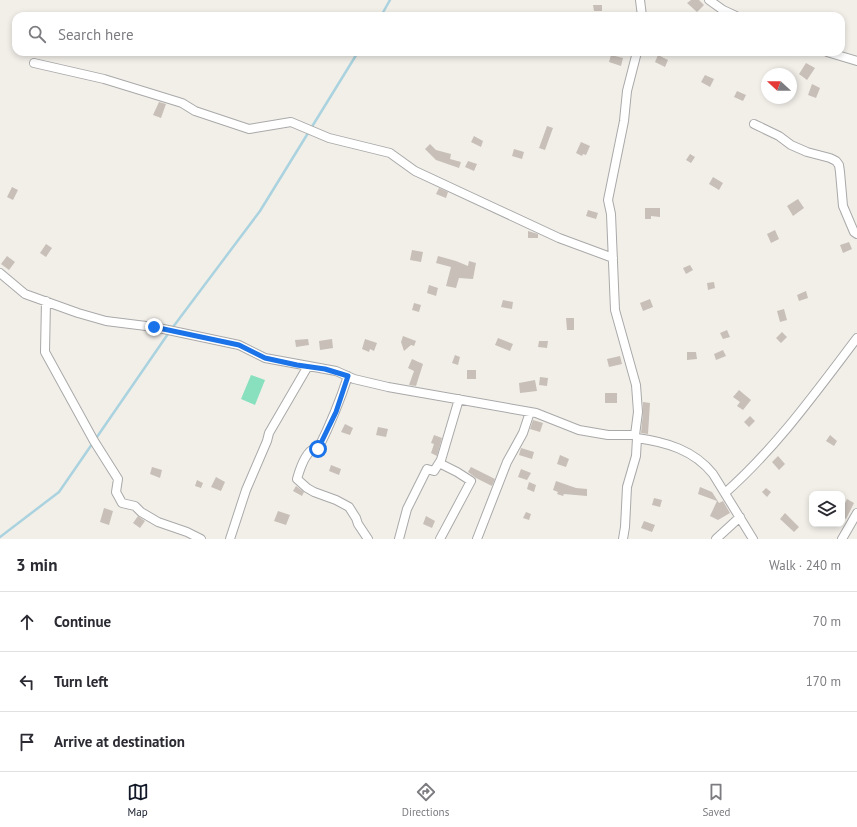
<!DOCTYPE html>
<html lang="en">
<head>
<meta charset="utf-8">
<style>
	:root { --surface:#fff; --page:#f2f2f3; --text:#2b2b33; --muted:#7c7c81; --line:#e1e1e2; --accent:#111827 }
	body { margin:0; font-family:"PT Sans",sans-serif; background:var(--page); color:var(--text) }
	.controls { position:absolute; right:12px; bottom:12px; display:grid; overflow:hidden; border-radius:8px; box-shadow:0 2px 6px #0003 }
	.controls button { width:36px; height:36px; display:grid; place-items:center; padding:0; border:0; border-bottom:1px solid var(--line); background:var(--surface); color:var(--text); font:20px sans-serif }
	.compass { position:absolute; left:761px; top:68px; width:36px; height:36px; border-radius:50%; background:var(--surface); box-shadow:0 2px 6px #0003; rotate:291deg }
	.stop { position:absolute; width:12px; height:12px; margin:-9px; border:3px solid #1a73e8; border-radius:50%; background:#fff }
	.stop.end { background:#1a73e8; border-color:#fff; box-shadow:0 1px 4px #0008 }
	.list { margin:0; padding:0; list-style:none }
	h2 { display:flex; justify-content:space-between; align-items:center; height:52px; margin:0; padding:0 16px; font-size:17px }
	h2 small { font-size:13px; font-weight:400; color:var(--muted) }
	.list li { display:grid; grid-template-columns:26px 1fr auto; gap:12px; align-items:center; box-sizing:border-box; height:60px; padding:0 16px; border-top:1px solid var(--line) }
	.list b { display:block; font-size:15px; white-space:nowrap }
	.list em { font-size:13px; font-style:normal; color:var(--muted) }
	.icon { flex:none; width:22px; height:22px; fill:none; stroke:currentColor; stroke-width:2; stroke-linecap:round; stroke-linejoin:round }
	.map { position:relative; flex:none; width:857px; height:539px; overflow:hidden }
	.search { position:absolute; background:var(--surface); box-shadow:0 2px 6px #0003; left:12px; right:12px; top:12px; height:44px; display:flex; align-items:center; gap:10px; box-sizing:border-box; padding:0 14px; border-radius:12px; color:var(--muted); font-size:15px }
	.sheet { height:232px; background:var(--surface) }
	nav { display:flex; justify-content:space-around; align-items:center; box-sizing:border-box; height:56px; border-top:1px solid var(--line); background:var(--surface); font-size:11px; color:var(--muted) }
	nav a { display:grid; justify-items:center; gap:2px }
	nav .on { color:var(--accent) }
	.map>svg:first-child { display:block }
	.pitch { fill:#88e0be }
	.lines { fill:none; stroke-linecap:round; stroke-linejoin:round }
	.stream { stroke:#aad3df; stroke-width:2.5 }
	.building { fill:#c7bfb8 }
	.minor-casing { stroke:#a9a9a9; stroke-width:10 }
	.minor { stroke:#fff; stroke-width:8 }
	.route { stroke:#1a73e8; stroke-width:5 }
</style>
</head>
<body>
<div class="map">
<svg width="857" height="539" viewBox="0 0 857 539">
	<rect width="100%" height="100%" fill="#f2efe9"/>
	<path class="pitch" d="M251,375l14,5 -10,25 -14,-6z"/>
	<g class="lines">
		<path class="stream" d="M381,16l9,-16
			M0,537l59,-45 111,-161 90,-120 98,-159"/>
	</g>
	<path class="building" d="M691,0h8l5,5 -7,7 -10,-9z
		M593,5h9v6h-8z
		M611,55l12,3 -2,8 -12,-4z
		M658,55l10,5 -3,7 -10,-5z
		M806,63l9,5 -8,12 -8,-6z
		M705,75l9,4 -4,8 -9,-5z
		M812,84l8,4 -4,10 -8,-3z
		M737,91l9,4 -3,6 -9,-4z
		M159,102l7,2 -5,14 -8,-3z
		M547,126l6,2 -8,22 -6,-2z
		M474,136l9,5 -2,6 -10,-5z
		M581,142l9,4 -4,9 -3,-1 -1,2 -6,-3z
		M430,144l6,6 15,4 -1,5 11,3 -2,6 -23,-8 -11,-11z
		M514,149l10,3 -2,7 -10,-3z
		M690,154l5,3 -4,6 -5,-3z
		M468,161l9,3 -3,7 -9,-4z
		M713,177l10,6 -4,7 -10,-6z
		M12,187l6,3 -5,10 -6,-3z
		M439,188l9,4 -2,6 -10,-4z
		M798,199l6,9 -11,8 -6,-10z
		M645,208h15v9l-9,-1v3h-6z
		M588,210l10,3 -2,6 -10,-3z
		M775,230l4,9 -8,4 -4,-9z
		M528,231l10,3v4h-10z
		M849,242l3,7 -9,4 -3,-8z
		M46,244l6,4 -6,9 -6,-4z
		M412,250l11,2 -2,10 -11,-2z
		M7,256l8,6 -6,8 -8,-6z
		M438,256l18,5 12,5 1,-5 7,2 -3,16 -14,-1 -3,10 -10,-2 5,-19 -15,-4z
		M690,265l3,5 -7,4 -3,-6z
		M714,282l1,6 -7,2 -1,-7z
		M429,285l9,3 -2,8 -9,-3z
		M806,291l2,7 -9,3 -2,-6z
		M650,299l3,8 -10,4 -3,-8z
		M503,300l10,2 -1,7 -11,-2z
		M414,303l7,2 -2,7 -7,-2z
		M784,309l3,11 -7,2 -3,-11z
		M566,318h8v12h-7z
		M727,330l3,7 -7,2 -3,-6z
		M782,332l5,5 -6,6 -5,-5z
		M403,336l13,5 -2,5 -3,-1 -7,6 -3,-9z
		M498,338l15,6 -3,7 -15,-6z
		M308,339l1,6 -13,2 -1,-7z
		M332,339l1,9 -13,2 -1,-9z
		M365,339l12,4 -3,8 -4,-2 -1,3 -7,-3z
		M539,341h9l-1,7 -9,-1z
		M723,350l3,6 -10,4 -2,-6z
		M687,352h9l1,7 -10,1z
		M455,355l5,2 -2,8 -6,-2z
		M620,356l2,8 -13,3 -2,-8z
		M412,359l11,5 -7,22 -7,-1 5,-14 -6,-3z
		M467,370h9v9h-9z
		M540,377l8,1 -1,8 -8,-1z
		M535,380l2,11 -17,2 -1,-10z
		M739,390l12,10 -8,10 -6,-4 3,-4 -7,-5z
		M605,393h12v10h-12z
		M643,402l7,1 -2,31 -7,-1 2,-20z
		M750,416l5,5 -6,6 -5,-5z
		M533,420l10,3 -3,9 -10,-3z
		M345,424l8,4 -3,7 -9,-3z
		M378,427l10,2 -2,8 -10,-2z
		M434,435l8,3 -5,18 -6,-3 3,-9 -3,-1z
		M830,435l7,6 -3,5 -8,-5z
		M521,448l13,4 -2,7 -13,-4z
		M560,455l9,4 -3,8 -9,-3z
		M778,456l7,8 -6,6 -7,-8z
		M331,465l10,4 -2,6 -10,-4z
		M152,467l10,3 -2,8 -10,-4z
		M471,467l24,12 -3,7 -16,-8 -8,-6z
		M521,469l10,4 -4,7 -9,-3z
		M216,477l9,5 -4,9 -10,-4z
		M197,480l6,3 -2,5 -6,-2z
		M556,481l20,7 11,1v7l-23,-2 -1,2 -6,-2 1,-2 -5,-2z
		M529,482l7,3 -2,7 -7,-3z
		M296,486l8,6 -2,4 -9,-5z
		M700,487l12,5 7,11 4,-2 7,12 -12,7 -8,-4 7,-15 -19,-7z
		M766,488l5,4 -4,5 -5,-5z
		M654,498l8,2 -2,7 -8,-2z
		M847,499l7,4 -8,16 -4,-2v-8z
		M104,508l9,3 -4,14 -9,-3z
		M278,511l12,4 -4,10 -12,-4z
		M526,512l5,2 -2,6 -6,-2z
		M785,513l14,14 -5,5 -14,-13z
		M138,516l7,5 -5,7 -7,-5z
		M426,516l9,5 -3,7 -9,-4z
		M644,521l11,4 -3,7 -11,-4z"/>
	<g class="lines">
		<defs>
			<path id="minor" d="M640,0l2,16
				M709,0l14,10 13,6
				M827,52l30,9
				M34,63l70,16 78,24 13,8 54,18 42,-7 38,16 61,15 25,18 144,67 54,20
				M754,124l25,12 12,9 16,7 23,6 6,3 3,4 1,7 3,34 11,26 3,2
				M0,273l25,21 53,19 28,8 48,6 85,18 26,13 71,13 18,8 34,8 148,26 43,17 29,5h27
				M46,301l-1,51 49,89 24,38 -2,13 6,11 13,3 6,6 17,10 29,10 14,7
				M348,376c-8,25 -18,49 -30,73 -2,0 -5,0 -6,1 -8,5 -13,22 -15,29l10,9 7,4 22,8 13,7 7,11 2,6 10,15
				M637,438c29,4 57,12 76,36l40,65
				M439,463l18,9 14,9 -31,58
				M725,493c51,-45 91,-101 132,-155
				M230,539l16,-49 21,-49 2,-8 39,-67
				M399,539l8,-30 20,-40 7,2 7,-11 18,-61
				M477,539l30,-77 16,-29 7,-21
				M623,539l2,-12 2,-40 9,-31 1,-18 -2,-3 3,-23 -2,-27 -21,-75 -4,-96 -3,-14 16,-79 3,-30 10,-39
				M716,539l24,-22
				M842,539l15,-26"/>
		</defs>
		<use href="#minor" class="minor-casing"/>
		<use href="#minor" class="minor"/>
	</g>
	<g class="lines">
		<path class="route" d="M154,327l85,18 26,13 32,7 28,4 23,7 -12,36 -18,37"/>
	</g>
</svg>
<div class="controls">
<button><svg class="icon" aria-label="layers" viewBox="0 0 24 24"><path d="M12 4l9 5-9 5-9-5zM3 14l9 5 9-5"/></svg></button>
</div>
<svg class="compass" viewBox="-18 -18 36 36"><path d="M0-13l5 13h-10z" fill="#e53935"/><path d="M0 13l5-13h-10z" fill="#7c7c81"/></svg>
<div class="stop" style="left:318px;top:449px"></div>
<div class="stop end" style="left:154px;top:327px"></div>
<div class="search"><svg class="icon" aria-label="search" viewBox="0 0 24 24"><circle cx="10" cy="10" r="6"/><path d="M15 15l6 6"/></svg>Search here</div>
</div>
<section class="sheet">
<h2>3 min<small>Walk · 240 m</small></h2>
<ul class="list">
<li><svg class="icon" aria-label="ahead" viewBox="0 0 24 24"><path d="M12 20V5M6 11l6-6 6 6"/></svg><div><b>Continue</b></div><em>70 m</em></li>
<li><svg class="icon" aria-label="left" viewBox="0 0 24 24"><path d="M17 20v-9H6M10 6l-5 5 5 5"/></svg><div><b>Turn left</b></div><em>170 m</em></li>
<li><svg class="icon" aria-label="arrive" viewBox="0 0 24 24"><path d="M6 21V4h12l-3 4 3 4H6"/></svg><div><b>Arrive at destination</b></div></li>
</ul>
</section>
<nav>
<a class="on"><svg class="icon" aria-label="map" viewBox="0 0 24 24"><path d="M3 6l6-2 6 2 6-2v14l-6 2-6-2-6 2zM9 4v14M15 6v14"/></svg>Map</a>
<a><svg class="icon" aria-label="directions" viewBox="0 0 24 24"><path d="M12 3l9 9-9 9-9-9zM9 14v-3h6M13 9l2 2-2 2"/></svg>Directions</a>
<a><svg class="icon" aria-label="saved" viewBox="0 0 24 24"><path d="M7 4h10v16l-5-4-5 4z"/></svg>Saved</a>
</nav>
</body>
</html>
